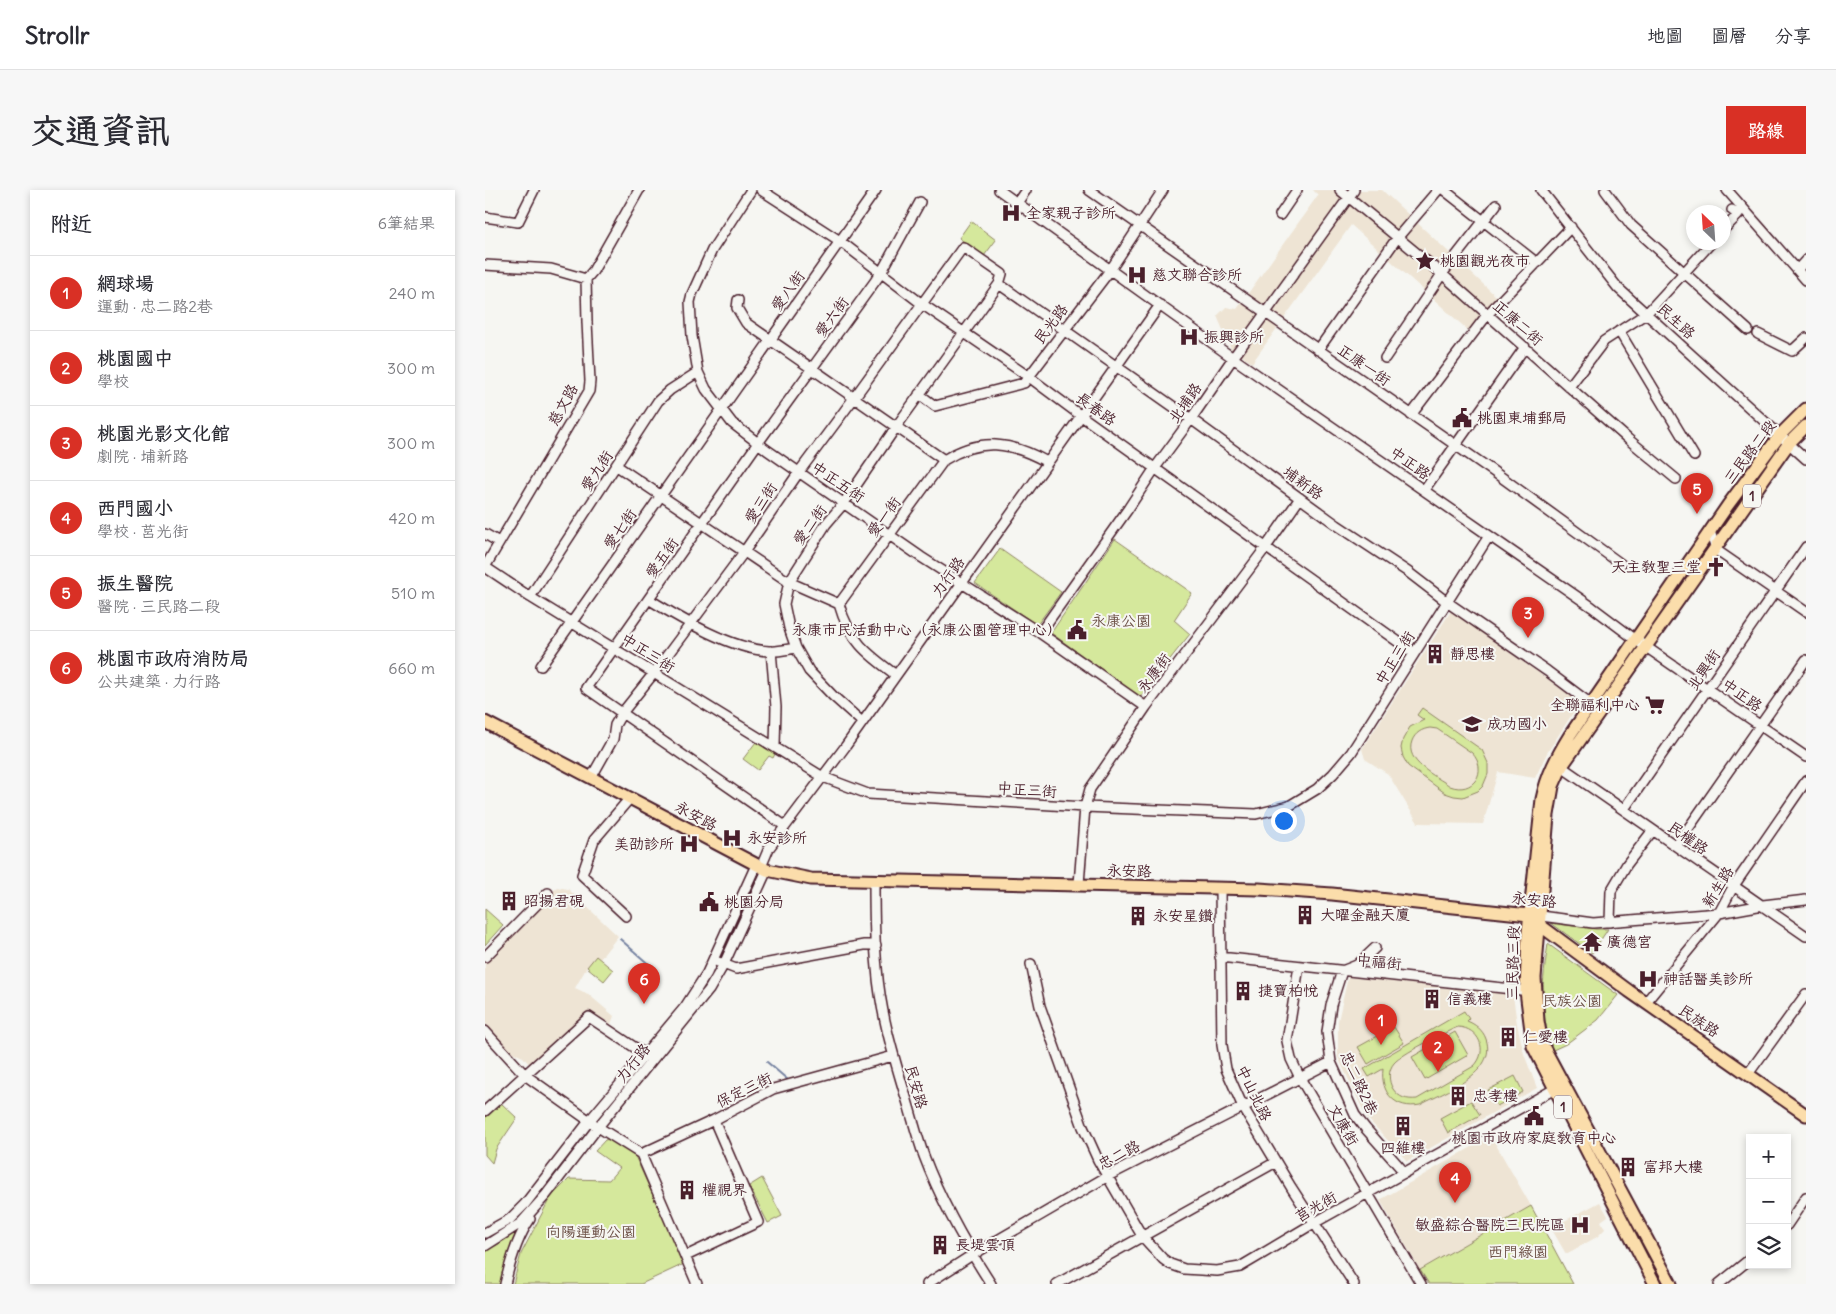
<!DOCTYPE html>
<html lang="zh-TW">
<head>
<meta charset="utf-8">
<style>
	:root { --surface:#fff; --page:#f7f7f7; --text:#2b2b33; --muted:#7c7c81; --line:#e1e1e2; --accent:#d93025 }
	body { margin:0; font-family:Delius,"LXGW WenKai TC",sans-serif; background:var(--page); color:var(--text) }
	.controls { position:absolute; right:15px; bottom:15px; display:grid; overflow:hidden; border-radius:0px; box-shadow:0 2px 8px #0003 }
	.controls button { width:45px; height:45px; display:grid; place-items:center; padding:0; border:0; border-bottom:1px solid var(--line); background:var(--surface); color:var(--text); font:25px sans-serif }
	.compass { position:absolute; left:1201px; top:15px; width:45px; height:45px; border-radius:50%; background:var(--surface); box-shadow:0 2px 8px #0003; rotate:335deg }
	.you { position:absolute; left:798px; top:630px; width:18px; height:18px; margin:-12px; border:4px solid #fff; border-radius:50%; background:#1a73e8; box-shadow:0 0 0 8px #1a73e833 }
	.badge { display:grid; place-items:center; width:32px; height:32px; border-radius:50%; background:var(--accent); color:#fff; font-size:16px; font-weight:700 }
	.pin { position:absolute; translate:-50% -41px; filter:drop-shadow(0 1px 2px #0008) }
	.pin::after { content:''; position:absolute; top:26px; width:18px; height:15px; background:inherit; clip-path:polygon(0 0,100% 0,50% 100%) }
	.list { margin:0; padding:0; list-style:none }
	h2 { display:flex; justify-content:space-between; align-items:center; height:65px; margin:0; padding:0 20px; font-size:21px }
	h2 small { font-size:16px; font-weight:400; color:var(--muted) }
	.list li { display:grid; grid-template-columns:32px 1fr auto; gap:15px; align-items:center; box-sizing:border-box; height:75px; padding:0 20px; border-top:1px solid var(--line) }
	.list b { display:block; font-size:19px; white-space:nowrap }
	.list p { margin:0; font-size:16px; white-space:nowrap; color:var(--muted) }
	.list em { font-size:16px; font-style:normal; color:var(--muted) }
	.icon { flex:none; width:28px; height:28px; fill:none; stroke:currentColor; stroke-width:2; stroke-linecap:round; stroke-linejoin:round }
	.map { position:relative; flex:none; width:1321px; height:1094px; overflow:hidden; border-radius:0px }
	header { display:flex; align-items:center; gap:30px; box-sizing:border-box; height:70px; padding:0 25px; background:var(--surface); border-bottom:1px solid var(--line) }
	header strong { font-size:24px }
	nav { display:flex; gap:28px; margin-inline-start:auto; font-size:18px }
	.intro { display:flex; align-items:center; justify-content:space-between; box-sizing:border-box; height:120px; padding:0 30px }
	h1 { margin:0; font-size:35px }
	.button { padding:12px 22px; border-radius:0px; background:var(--accent); color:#fff; font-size:18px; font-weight:700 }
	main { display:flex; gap:30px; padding:0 30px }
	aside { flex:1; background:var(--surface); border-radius:0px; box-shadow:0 2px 8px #0003 }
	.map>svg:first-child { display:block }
	.built { fill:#eee4d4 }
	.green { fill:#d5e89c; stroke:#908464; fill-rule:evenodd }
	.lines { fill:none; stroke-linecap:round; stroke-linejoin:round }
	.stream { stroke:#7683a1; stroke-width:2 }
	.minor-casing { stroke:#4a1f2b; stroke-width:12 }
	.major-casing { stroke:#4a1f2b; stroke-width:15 }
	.minor { stroke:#f6f6f2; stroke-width:9 }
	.major { stroke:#fbddab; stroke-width:11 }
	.labels { text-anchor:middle; stroke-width:4; stroke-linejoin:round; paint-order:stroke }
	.shield { fill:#f6f6f2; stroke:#7e6067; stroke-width:1 }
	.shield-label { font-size:14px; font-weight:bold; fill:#4a1f2b }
	.poi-label { font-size:15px; fill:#4a1f2b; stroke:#f6f6f2; text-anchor:start }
	.street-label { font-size:15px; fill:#4a1f2b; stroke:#f6f6f2 }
	.park-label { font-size:15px; fill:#6d5147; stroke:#f6f6f2 }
</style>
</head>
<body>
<header>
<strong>Strollr</strong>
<nav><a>地圖</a><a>圖層</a><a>分享</a></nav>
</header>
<div class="intro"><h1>交通資訊</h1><a class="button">路線</a></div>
<main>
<aside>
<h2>附近<small>6筆結果</small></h2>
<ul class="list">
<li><span class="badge">1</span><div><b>網球場</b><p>運動 · 忠二路2巷</p></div><em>240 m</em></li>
<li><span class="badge">2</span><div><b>桃園國中</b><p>學校</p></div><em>300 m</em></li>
<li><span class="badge">3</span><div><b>桃園光影文化館</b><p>劇院 · 埔新路</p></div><em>300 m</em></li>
<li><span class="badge">4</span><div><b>西門國小</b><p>學校 · 莒光街</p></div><em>420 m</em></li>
<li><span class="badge">5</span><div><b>振生醫院</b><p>醫院 · 三民路二段</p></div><em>510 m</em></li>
<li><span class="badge">6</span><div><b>桃園市政府消防局</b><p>公共建築 · 力行路</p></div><em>660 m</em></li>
</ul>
</aside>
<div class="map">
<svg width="1321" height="1094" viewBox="0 0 1321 1094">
	<rect width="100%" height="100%" fill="#f6f6f2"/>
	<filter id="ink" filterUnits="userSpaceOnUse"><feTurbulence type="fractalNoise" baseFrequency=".02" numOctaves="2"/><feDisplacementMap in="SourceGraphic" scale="10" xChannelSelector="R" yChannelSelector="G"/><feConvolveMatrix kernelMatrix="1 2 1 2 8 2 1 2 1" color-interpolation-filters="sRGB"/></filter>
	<g filter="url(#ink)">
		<path class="built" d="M828,0h69l116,108 -28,34 -119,-107 -99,138 -11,-8 -9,-4 -15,-35 9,-9 11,2 81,-114z
			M966,421l129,91 -33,51 -12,25 -37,-6 -15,52 -65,-1 -30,-49 -23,-15 -3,-10z
			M72,697l11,2 50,47 -18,23 13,11 -9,11 -17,-14 -12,21 13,6 26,22 -3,8 -23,-13 -57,55 -8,-9 -13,-6 -25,-28v-60z
			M863,787l165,18 4,29 7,30 13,34 -130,73 -40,-43 -29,-61v-36z
			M1006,946l40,70 -111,64 -40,-70z
			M1115,1012l8,14 -7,5 4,8 -8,8 -31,17 -15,-26z"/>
		<path class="green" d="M486,31l25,19 -12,16 -25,-18z
			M630,349l77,54 -18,27 16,14 -50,63 -89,-64z
			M515,359l61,43 -24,33 -62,-42z
			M937,518l60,42 6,13v11l-5,12 -5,5 -15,6 -9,-1 -9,-3 -37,-27 -5,-9 -2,-9 2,-9 7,-12 14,-7 -7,-5zM945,538l7,1 35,24c17,18 1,42 -22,33 -14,-10 -46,-24 -38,-45 3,-8 10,-12 18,-13z
			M274,548l16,10v6l-2,4 -4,-2 -11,14 -15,-11z
			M0,719l18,16 -18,20z
			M1066,733l45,6h12l-16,24z
			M1063,754l70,51 -20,25 -32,24 -13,6c-14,-38 -11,-67 -5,-106z
			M111,766l17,14 -9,11 -17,-14z
			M979,821l5,8 -2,2c8,3 16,9 19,18 12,34 -42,53 -66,66 -24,5 -40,-12 -37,-36l-14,8 -5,-8zM973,837c21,1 31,24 16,39l-57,33c-10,1 -18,-1 -24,-10 -5,-8 -5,-19 1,-26 9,-10 45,-27 59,-34z
			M909,837l10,16 -36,21 -10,-17z
			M970,842l13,23 -43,25 -13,-23z
			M1030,886l8,16 -26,14 -9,-16z
			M986,911l9,14 -32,18 -8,-15z
			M16,913l16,15 -21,31 -4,14 -7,-8v-38z
			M124,949l26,17 49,108 -43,20h-128l8,-30 29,-56 19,-19 40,1 10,-12 -24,-17 10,-11z
			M277,988l20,38 -14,7 -19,-37z
			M1046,1016l42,78h-144l-9,-14z
			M39,1035l-22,59h-17v-34l12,-5z"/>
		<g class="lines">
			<path class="stream" d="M135,749l33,29
				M282,872l21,18"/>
			<defs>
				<path id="minor" d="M266,0l-39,60 -20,44 -2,8 2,34 6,36 8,17 26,34 35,27 154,107 119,76 106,74
					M276,0l79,51 82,63 107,73 51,38 334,238
					M514,0l234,168 359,249 44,33 170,117
					M604,0l408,284 124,90
					M855,0l102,84 186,165 48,40
					M959,0l93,73
					M1056,0l77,98 188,171
					M1120,0l26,35 117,105
					M1242,0l79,90
					M532,13l9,-13
					M795,25l17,-25
					M0,27l33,5 16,-32
					M1238,40l15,-15 -6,-5
					M0,75l66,4 35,10
					M1312,80l9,-10
					M514,94l192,135 146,106 71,47 39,30 100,69 44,33
					M253,110l-1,8 9,15 198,137
					M1134,141l75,125
					M1273,144l34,17 14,-13
					M833,160l79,-112 41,-48
					M900,168l57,-84 54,-69
					M1084,197l35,-46 43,-28 65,-71
					M434,204l16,12 89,-23 87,-114 52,-79
					M926,225l76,-100 84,-88
					M132,276l172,116 50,22
					M939,300l101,-143
					M1225,341l6,19 90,62
					M0,344l14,8
					M0,377l45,30 293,180 45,17 217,13 171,7 33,-8 28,-17 16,-15 18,-21 138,-217
					M0,377l104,-176 1,-10 -3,-59 -1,-43 7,-8 46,-81
					M45,407l128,-196 12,-11 28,-18
					M165,410c33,20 81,49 119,51 9,1 19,-2 27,-3
					M555,443l88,-124 27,-41 36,-49 42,-61 121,-168
					M286,461l5,56 -1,39
					M56,476l335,-476
					M411,485c-29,-21 -47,-35 -57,-71l105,-144c36,-23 67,-18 103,2
					M1071,573l250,173
					M106,588l22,-39 2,-14 7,-12 32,-40 90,-121 55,-80 55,-74 109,-151 39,27 -3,10 -103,143 -52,76 -18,21 -37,58 -5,22 5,24 7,20 13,23 24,25 29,26
					M1139,619l182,-262
					M300,636l-199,-138 172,-245 123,-170 39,-71
					M1191,656l130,-186
					M276,677l8,-19 76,-101 315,-442
					M389,691c0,29 0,58 3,87 3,42 15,83 27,123 7,21 12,43 20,65 17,45 41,88 67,128
					M594,694l6,-77 5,-18 56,-82 120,-160 34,-49
					M735,698l2,157 4,24 17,38 48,80 63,97
					M1049,725l59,8 126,-10 44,-8 43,-5
					M141,726l-44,-41 12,-35 36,-42
					M1125,732l1,-31 16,-27 26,-34
					M890,758l-18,17 -15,6 -11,34 -4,27 4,30 24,53 11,14 39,44
					M0,767l63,-64
					M735,767l310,34
					M233,772l18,7 128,-24h12
					M546,774l9,42 43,121 15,33 44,76 21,23 7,5 14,5 33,2 23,-4 74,-44 246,-137
					M814,776l-12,75 4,18 9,19 121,206
					M1161,812l73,-89 14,-26 73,-106
					M0,841l40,44 73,52 43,27 56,130
					M1263,884l58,-80
					M0,921l104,-94 60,40
					M156,964l73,-34 59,-31 120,-33
					M1302,1035l19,-28
					M0,1043l25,-14 15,-15 65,-84 95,-113 22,-34 49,-108
					M0,1056l36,-23 25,-28 52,-68 111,-137 15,-26 43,-94
					M201,1066l72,-34 -44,-102
					M20,1094c5,-22 12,-46 25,-65
					M442,1094l45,-29 136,-79 223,-114
					M572,1094l219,-122
					M1234,1094l31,-25"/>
				<path id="major" d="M0,532l276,145 6,3 44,9 448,10 73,5 197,21
					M1052,733l92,68 177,124
					M1170,1094l-122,-238 -7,-55 2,-60 14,-132c5,-24 15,-43 28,-64l158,-230 52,-70 26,-26
					M1186,1094l-129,-240 -4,-23 -3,-43 13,-163 5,-29 9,-20 227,-323 17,-17"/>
			</defs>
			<use href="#minor" class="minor-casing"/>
			<use href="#major" class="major-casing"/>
			<use href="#minor" class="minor"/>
			<use href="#major" class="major"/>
		</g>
	</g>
	<defs>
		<symbol id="hospital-bare" viewBox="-9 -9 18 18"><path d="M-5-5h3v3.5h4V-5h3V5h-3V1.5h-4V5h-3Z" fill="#4a1f2b" stroke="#f6f6f2" stroke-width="2.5" paint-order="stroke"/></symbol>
		<symbol id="sight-bare" viewBox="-9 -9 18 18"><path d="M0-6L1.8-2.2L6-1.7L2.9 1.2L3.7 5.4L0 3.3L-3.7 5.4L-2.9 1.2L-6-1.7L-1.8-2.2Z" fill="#4a1f2b" stroke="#f6f6f2" stroke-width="2.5" paint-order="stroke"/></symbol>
		<symbol id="civic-bare" viewBox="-9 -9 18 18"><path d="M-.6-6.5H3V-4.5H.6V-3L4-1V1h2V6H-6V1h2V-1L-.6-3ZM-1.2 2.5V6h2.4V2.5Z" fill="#4a1f2b" stroke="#f6f6f2" stroke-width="2.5" paint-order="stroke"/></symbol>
		<symbol id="church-bare" viewBox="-9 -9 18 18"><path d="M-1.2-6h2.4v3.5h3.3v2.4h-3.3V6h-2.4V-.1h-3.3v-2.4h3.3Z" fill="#4a1f2b" stroke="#f6f6f2" stroke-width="2.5" paint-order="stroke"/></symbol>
		<symbol id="building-bare" viewBox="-9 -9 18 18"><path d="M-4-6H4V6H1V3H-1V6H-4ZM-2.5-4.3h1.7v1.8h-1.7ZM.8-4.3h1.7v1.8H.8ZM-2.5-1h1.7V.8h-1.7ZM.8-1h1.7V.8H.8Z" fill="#4a1f2b" stroke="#f6f6f2" stroke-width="2.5" paint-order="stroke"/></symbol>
		<symbol id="supermarket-bare" viewBox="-9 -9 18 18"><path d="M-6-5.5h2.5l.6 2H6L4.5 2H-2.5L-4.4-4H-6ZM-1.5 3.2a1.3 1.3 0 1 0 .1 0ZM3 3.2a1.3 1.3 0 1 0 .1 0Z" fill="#4a1f2b" stroke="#f6f6f2" stroke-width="2.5" paint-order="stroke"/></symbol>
		<symbol id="school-bare" viewBox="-9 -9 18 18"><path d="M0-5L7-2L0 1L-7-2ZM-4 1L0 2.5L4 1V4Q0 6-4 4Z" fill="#4a1f2b" stroke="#f6f6f2" stroke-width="2.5" paint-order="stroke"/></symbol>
		<symbol id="temple-bare" viewBox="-9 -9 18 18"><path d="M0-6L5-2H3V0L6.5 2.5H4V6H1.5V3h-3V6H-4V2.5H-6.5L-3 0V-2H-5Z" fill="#4a1f2b" stroke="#f6f6f2" stroke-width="2.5" paint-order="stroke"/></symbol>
	</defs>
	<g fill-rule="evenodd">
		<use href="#hospital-bare" x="512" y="9" width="28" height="28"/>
		<use href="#sight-bare" x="926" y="57" width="28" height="28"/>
		<use href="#hospital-bare" x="638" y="71" width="28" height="28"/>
		<use href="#hospital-bare" x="690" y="133" width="28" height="28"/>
		<use href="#civic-bare" x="963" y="214" width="28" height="28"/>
		<use href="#church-bare" x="1217" y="363" width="28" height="28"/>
		<use href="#civic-bare" x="578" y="426" width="28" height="28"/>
		<use href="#building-bare" x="936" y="450" width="28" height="28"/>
		<use href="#supermarket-bare" x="1156" y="501" width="28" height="28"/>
		<use href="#school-bare" x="973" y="520" width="28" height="28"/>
		<use href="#hospital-bare" x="233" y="634" width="28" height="28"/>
		<use href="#hospital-bare" x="190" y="640" width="28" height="28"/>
		<use href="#building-bare" x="10" y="697" width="28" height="28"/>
		<use href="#civic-bare" x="210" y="698" width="28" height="28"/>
		<use href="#building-bare" x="806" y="711" width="28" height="28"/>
		<use href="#building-bare" x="639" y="712" width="28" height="28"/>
		<use href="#temple-bare" x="1093" y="738" width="28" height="28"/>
		<use href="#hospital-bare" x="1149" y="775" width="28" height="28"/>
		<use href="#building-bare" x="744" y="787" width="28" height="28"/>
		<use href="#building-bare" x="933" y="795" width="28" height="28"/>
		<use href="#building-bare" x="1009" y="833" width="28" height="28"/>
		<use href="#building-bare" x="959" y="892" width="28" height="28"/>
		<use href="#civic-bare" x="1035" y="912" width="28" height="28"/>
		<use href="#building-bare" x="904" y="922" width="28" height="28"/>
		<use href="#building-bare" x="1129" y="963" width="28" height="28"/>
		<use href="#building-bare" x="188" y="986" width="28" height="28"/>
		<use href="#hospital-bare" x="1081" y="1021" width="28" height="28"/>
		<use href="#building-bare" x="441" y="1041" width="28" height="28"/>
	</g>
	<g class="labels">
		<g class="shield">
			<rect x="1258" y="294.5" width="18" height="23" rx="4"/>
			<rect x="1069" y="905.5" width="18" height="23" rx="4"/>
		</g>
		<g class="shield-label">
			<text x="1267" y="311">1</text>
			<text x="1078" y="922">1</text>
		</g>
		<g class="poi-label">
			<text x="541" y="28">全家親子診所</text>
			<text x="955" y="76">桃園觀光夜市</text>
			<text x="667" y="90">慈文聯合診所</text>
			<text x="719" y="152">振興診所</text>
			<text x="992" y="233">桃園東埔郵局</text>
			<text x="1216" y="382" text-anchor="end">天主教聖三堂</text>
			<text x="577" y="445" text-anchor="end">永康市民活動中心（永康公園管理中心）</text>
			<text x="965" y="469">靜思樓</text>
			<text x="1155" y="520" text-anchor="end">全聯福利中心</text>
			<text x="1002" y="539">成功國小</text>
			<text x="262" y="653">永安診所</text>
			<text x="189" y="659" text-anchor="end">美劭診所</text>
			<text x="39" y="716">昭揚君硯</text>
			<text x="239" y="717">桃園分局</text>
			<text x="835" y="730">大曜金融天廈</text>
			<text x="668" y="731">永安星鑽</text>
			<text x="1122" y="757">廣德宮</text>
			<text x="1178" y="794">神話醫美診所</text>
			<text x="773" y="806">捷寶柏悅</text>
			<text x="962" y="814">信義樓</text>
			<text x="1038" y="852">仁愛樓</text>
			<text x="988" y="911">忠孝樓</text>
			<text x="1049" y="953" text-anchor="middle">桃園市政府家庭教育中心</text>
			<text x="918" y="963" text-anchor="middle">四維樓</text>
			<text x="1158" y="982">富邦大樓</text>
			<text x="217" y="1005">權視界</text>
			<text x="1080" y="1040" text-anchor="end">敏盛綜合醫院三民院區</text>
			<text x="470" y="1060">長堤雲頂</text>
		</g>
		<g class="street-label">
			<text transform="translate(303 101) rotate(-54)" y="5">愛八街</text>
			<text transform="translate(347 127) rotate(-54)" y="5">愛六街</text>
			<text transform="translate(1191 131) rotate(42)" y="5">民生路</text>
			<text transform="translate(1033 133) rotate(41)" y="5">正康二街</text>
			<text transform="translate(566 134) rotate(-53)" y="5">民光路</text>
			<text transform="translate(879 175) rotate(35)" y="5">正康一街</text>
			<text transform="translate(700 213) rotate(-55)" y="5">北埔路</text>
			<text transform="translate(78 215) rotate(-61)" y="5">慈文路</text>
			<text transform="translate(611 219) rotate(36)" y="5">長春路</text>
			<text transform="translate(1265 262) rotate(-53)" y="5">三民路二段</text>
			<text transform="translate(925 273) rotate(35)" y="5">中正路</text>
			<text transform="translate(112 281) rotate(-57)" y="5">愛九街</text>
			<text transform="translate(353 292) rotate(34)" y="5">中正五街</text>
			<text transform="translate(818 293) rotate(36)" y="5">埔新路</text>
			<text transform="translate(276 313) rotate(-56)" y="5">愛三街</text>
			<text transform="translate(399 327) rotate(-54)" y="5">愛一街</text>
			<text transform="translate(325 335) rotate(-54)" y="5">愛二街</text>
			<text transform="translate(135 339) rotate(-55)" y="5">愛七街</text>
			<text transform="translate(177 368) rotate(-55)" y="5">愛五街</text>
			<text transform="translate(463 387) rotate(-55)" y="5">力行路</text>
			<text transform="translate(163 463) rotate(32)" y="5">中正三街</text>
			<text transform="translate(910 468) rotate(-58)" y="5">中正三街</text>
			<text transform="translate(1219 480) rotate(-56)" y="5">北興街</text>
			<text transform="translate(669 483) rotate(-53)" y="5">永康街</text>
			<text transform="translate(1257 505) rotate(35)" y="5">中正路</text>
			<text transform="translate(542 600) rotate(4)" y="5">中正三街</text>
			<text transform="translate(211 626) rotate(28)" y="5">永安路</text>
			<text transform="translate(1203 648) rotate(35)" y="5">民權路</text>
			<text transform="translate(644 681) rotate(1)" y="5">永安路</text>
			<text transform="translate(1233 697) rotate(-58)" y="5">新生路</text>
			<text transform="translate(1049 710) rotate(6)" y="5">永安路</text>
			<text transform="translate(894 772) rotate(6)" y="5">中福街</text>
			<text transform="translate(1028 773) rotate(-89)" y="5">三民路三段</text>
			<text transform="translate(1214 831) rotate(34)" y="5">民族路</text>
			<text transform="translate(148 873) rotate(-51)" y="5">力行路</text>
			<text transform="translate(874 893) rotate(65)" y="5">忠二路2巷</text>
			<text transform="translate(431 897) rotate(74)" y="5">民安路</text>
			<text transform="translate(259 900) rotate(-26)" y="5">保定三街</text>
			<text transform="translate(769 903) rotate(64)" y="5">中山北路</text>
			<text transform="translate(858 935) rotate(60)" y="5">文康街</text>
			<text transform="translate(634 965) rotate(-28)" y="5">忠二路</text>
			<text transform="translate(831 1017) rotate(-30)" y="5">莒光街</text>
		</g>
		<g class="park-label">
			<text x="636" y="436">永康公園</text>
			<text x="1087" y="816">民族公園</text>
			<text x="106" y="1047">向陽運動公園</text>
			<text x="1033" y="1067">西門綠園</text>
		</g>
	</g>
</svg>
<div class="controls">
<button>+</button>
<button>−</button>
<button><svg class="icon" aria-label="layers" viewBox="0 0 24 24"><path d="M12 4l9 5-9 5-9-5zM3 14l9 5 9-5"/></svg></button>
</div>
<svg class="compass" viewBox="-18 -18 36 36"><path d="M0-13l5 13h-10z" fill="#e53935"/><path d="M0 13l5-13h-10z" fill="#7c7c81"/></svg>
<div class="you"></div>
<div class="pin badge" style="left:896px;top:855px">1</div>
<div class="pin badge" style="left:953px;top:882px">2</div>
<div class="pin badge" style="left:1043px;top:448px">3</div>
<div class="pin badge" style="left:970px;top:1013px">4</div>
<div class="pin badge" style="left:1212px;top:324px">5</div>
<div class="pin badge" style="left:159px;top:814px">6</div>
</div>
</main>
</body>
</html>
